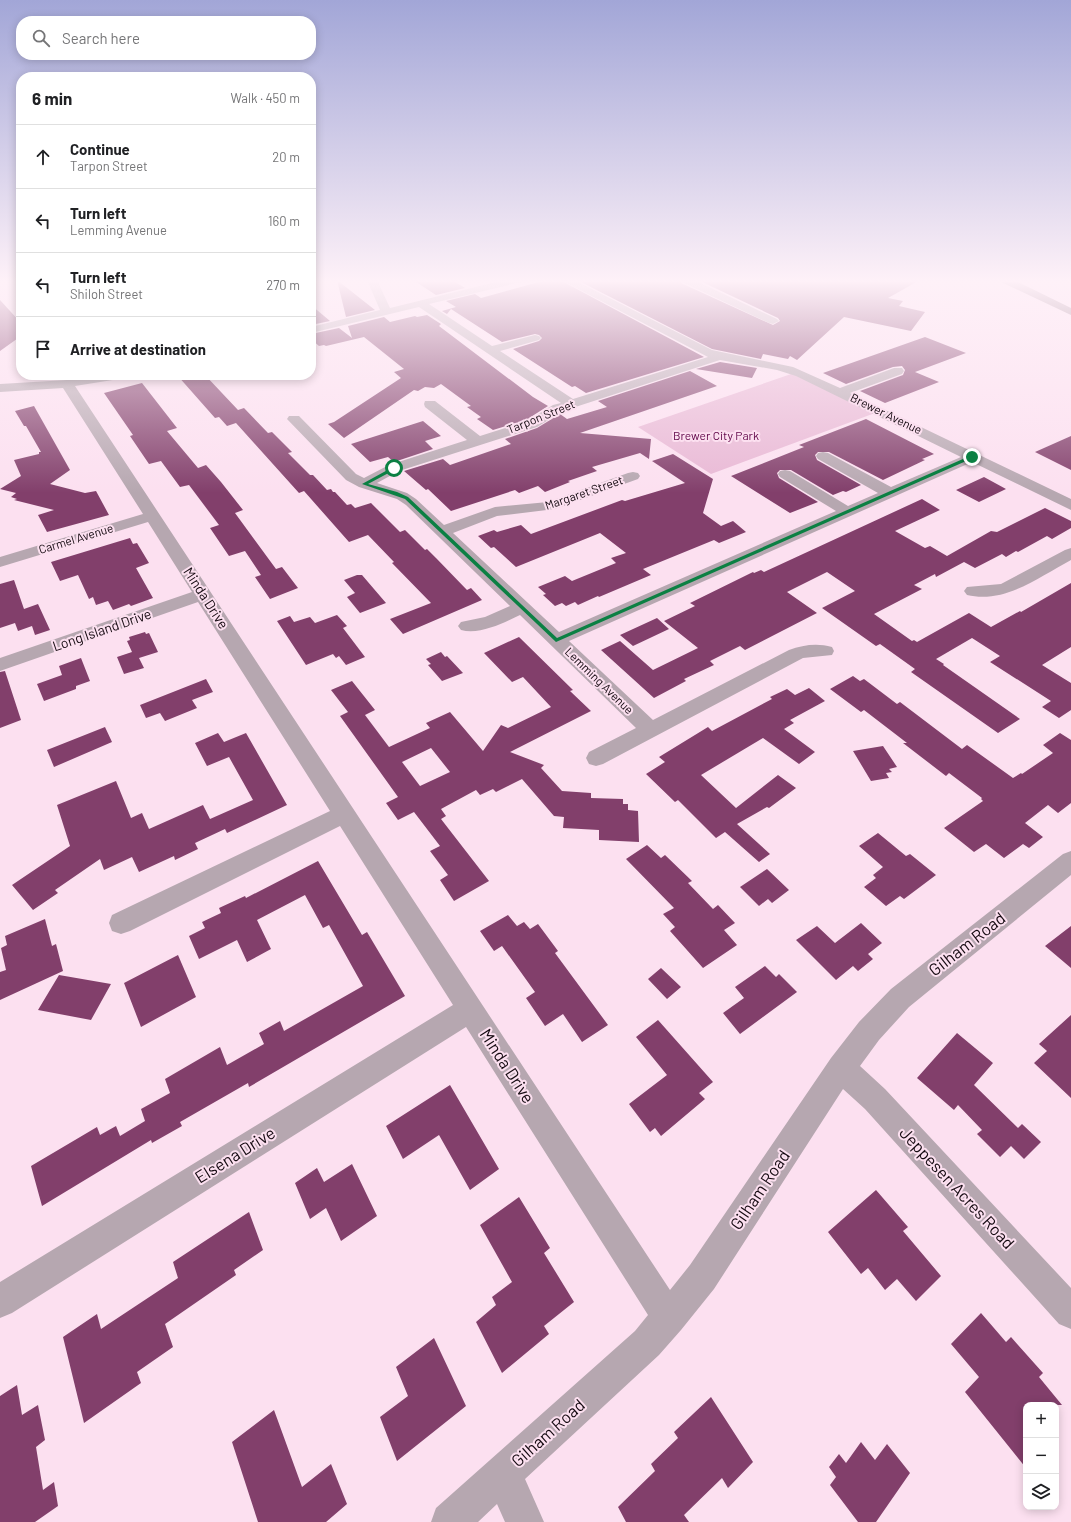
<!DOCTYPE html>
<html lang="en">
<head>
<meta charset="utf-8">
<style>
	:root { --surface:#fff; --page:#f6f6f6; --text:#202124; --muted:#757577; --line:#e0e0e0 }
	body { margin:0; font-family:Barlow,sans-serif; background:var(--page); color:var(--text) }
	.controls { position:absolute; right:12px; bottom:12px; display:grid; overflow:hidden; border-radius:8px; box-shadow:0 2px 10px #0003 }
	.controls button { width:36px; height:36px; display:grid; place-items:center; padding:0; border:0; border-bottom:1px solid var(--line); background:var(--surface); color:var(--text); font:20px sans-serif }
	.stop { position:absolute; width:12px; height:12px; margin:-9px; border:3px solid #0b8043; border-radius:50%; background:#fff }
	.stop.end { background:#0b8043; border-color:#fff; box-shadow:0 1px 4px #0008 }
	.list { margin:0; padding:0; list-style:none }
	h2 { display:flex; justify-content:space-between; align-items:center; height:52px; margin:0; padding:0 16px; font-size:17px }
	h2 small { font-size:13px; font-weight:400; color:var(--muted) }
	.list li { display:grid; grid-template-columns:26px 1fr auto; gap:12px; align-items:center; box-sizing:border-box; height:64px; padding:0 16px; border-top:1px solid var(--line) }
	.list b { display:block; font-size:15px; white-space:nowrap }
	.list p { margin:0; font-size:13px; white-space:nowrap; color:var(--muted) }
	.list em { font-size:13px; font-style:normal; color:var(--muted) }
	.icon { flex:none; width:22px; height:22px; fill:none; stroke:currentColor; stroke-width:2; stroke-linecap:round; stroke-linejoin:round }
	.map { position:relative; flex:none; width:1071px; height:1522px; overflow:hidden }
	.search { position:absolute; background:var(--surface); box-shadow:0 2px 10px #0003; left:16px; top:16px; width:300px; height:44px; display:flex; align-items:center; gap:10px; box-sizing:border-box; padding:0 14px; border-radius:16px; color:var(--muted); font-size:15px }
	.panel { position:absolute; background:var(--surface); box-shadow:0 2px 10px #0003; left:16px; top:72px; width:300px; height:308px; border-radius:16px }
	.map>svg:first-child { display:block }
	.green { fill:#e8b7d4 }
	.building { fill:#823f6b; fill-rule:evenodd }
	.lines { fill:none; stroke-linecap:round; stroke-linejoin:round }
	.minor { fill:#b6a7b0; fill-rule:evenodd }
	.highway { fill:#795c6d; fill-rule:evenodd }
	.route { fill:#0b8043 }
	.labels { text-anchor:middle; stroke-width:4; stroke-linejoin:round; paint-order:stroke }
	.far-street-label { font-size:12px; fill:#150a11; stroke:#fce0f0 }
	.far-park-label { font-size:12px; fill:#610649; stroke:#fce0f0 }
	.street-label { font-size:14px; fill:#150a11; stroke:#fce0f0 }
	.near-street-label { font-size:17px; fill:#150a11; stroke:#fce0f0 }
</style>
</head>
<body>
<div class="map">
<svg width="1071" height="1522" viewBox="0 0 1071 1522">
	<rect width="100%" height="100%" fill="#fce0f0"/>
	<path class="green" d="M794,373l81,40 -164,61 -73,-47z"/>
	<path class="building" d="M337,280l38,30 -29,7z
		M413,280h39l13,8 -29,7z
		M546,280h14l144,77 -118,36 -11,-7 -3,1 -59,-38 26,-8 3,-3 -3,-3 -4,-1 -33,8 -51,-33 -4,5 -5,-3 14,-4 -10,-6 29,-7 6,4z
		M577,280h103l1,3 92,42 7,-4 -2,-3 -80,-38h222l-32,18 15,3 -4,5 26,6 -14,19 -67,-14 -47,43 -7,-4 -2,3 -25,-5 -2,5 -49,-10z
		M0,300l21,23v13l-21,15z
		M311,305l19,16 -19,4z
		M427,315l14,9 -2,2 94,71 15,9 -22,14 -33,10 -16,-11 4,-2 -14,-10 4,-1 -30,-22 -7,4 -9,-1 -7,4 -4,-1 -70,48 -16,-14 6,-2 67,-44 -7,-6 10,-3 -40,-32 -38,9 -2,-1 -5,1 -8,-7v-5l28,-6 13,10 -4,-12 36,-9 6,5 25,-6 2,1z
		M925,337l41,16 -51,19 24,10 -54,21 -25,-12 43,-16 2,-5 -3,-4 -9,1 -47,17 -23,-11z
		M720,362l37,6 -5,10 -56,-9z
		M690,371l27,15 -137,47 71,6 -2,20 -9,-6 -48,14 5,4 -29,10 2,1 -25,10 -7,-6 -19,7 -4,-3 -64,21 -23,-22 -2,1 -22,-19 39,-12 7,6 52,-18 9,-3 -6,-5 32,-11 23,-14 7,5 40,-12 -9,-6z
		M177,375h28l33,35 6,-2 24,25 4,-1 20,20 -4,1 22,22h3l14,15 4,-1 2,3h2l12,13 4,-1 4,4 16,-5 29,29 5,-2 20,20 2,-1 9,9 31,32 4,-2 11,12 -79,34 -13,-15 41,-16 -39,-40 2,-1 -26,-27 -19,7 -45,-51 -5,2 -63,-70 -9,3 -8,-9 -4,1z
		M142,383l35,45 -10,3 31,37 8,-3 15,17 22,28 -8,3 41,56 6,-2 16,21 -28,11 -15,-22 6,-2 -16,-24 -16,5 -19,-28 9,-3 -30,-40 -9,2 -19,-26 -12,3 -19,-28 3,-1 -29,-42z
		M34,406l36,64 -20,14 35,9 11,-2 13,24 -62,17 -9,-17 16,-5 -40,-10 3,-1 -6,-2 5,-4 -16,-4 21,-13 -7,-16 25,-6v-2h2l-15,-26h-2l-9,-15z
		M866,419l68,35 -12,5 3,1 -42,20 -54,-28h-11l-3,3 2,5 44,25 -15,7 -3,-1 -10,4 -42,-25h-11l-3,3 2,5 39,24 -28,11 -59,-37 73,-29 -5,-2z
		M423,421l18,15 -16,5 8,8 -39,13 -6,-5 -18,5 -19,-18z
		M1071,436v34l-36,-18z
		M673,454l40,25 -10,34 18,13 12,-5 13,11 -27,11 -5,-3 -71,29 8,6 -52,22 -1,-1 -20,9 -3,-3 -9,4 -4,-3 -7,3 -12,-11 3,-1 -8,-7 27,-11 7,5 44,-18 -5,-5 15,-5 -26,-20 -84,34 -22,-20 -3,1 -13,-12 16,-6 3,2 24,-7 10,9 91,-34 3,1 60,-18 -33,-22z
		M984,477l22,12 -27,13 -23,-12z
		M922,499l18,11 -45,21 30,17 5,-2 17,10 44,-25 6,1 48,-24 26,13v7l-19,11 -5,-3 -29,16 -2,-1 -10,6 -4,-3 -27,14 -11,-6 -28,15 -1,-3 -21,11 8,4 -48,25 38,27 2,-1 3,2 52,-29 22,14 29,-16 1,1 50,-29v64l-29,18 29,18v27l-12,8 -17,-11 9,-6 -61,-39 10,-6 -28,-18 -36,21 8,5 -1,1 77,54 -22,14 -87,-61 4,-3 -35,-25 -4,2 -54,-38 33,-17 -28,-19 -40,20 30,21 -72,37 -5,-4 -30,15 4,4 -30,14 2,2 -32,17 -53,-48 19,-9 33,29 45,-22 -34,-27 31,-15 -5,-3 63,-31 1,1 7,-3 3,2z
		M130,538l3,6 4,-1 12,20 -13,5 17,30 -22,8 -2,-2 -16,6 -5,-9 -12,4 -3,-8 -4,2 -11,-24 -18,6 -9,-19z
		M357,575h5l24,28 -26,10 -13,-16 8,-4 -11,-13z
		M14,580l10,29 14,-5 12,26 -15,5 -3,-9 -14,5 -3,-8 -15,5v-44z
		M337,615l10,11 -4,2 22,29 -19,8 -7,-9 -3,2 -3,-4 -27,11 -29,-44 13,-5 4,6 16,-5 5,6z
		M657,618l12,11 -36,17 -13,-11z
		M145,632l1,2 3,-1 9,19 -19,6 5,10 -20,6 -7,-17 15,-5 -5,-11 3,-1 -1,-3z
		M519,637l54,53 -3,1 21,20 -81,41 34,13 -3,3 21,23 29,2v5l32,1v5h5v6l10,1 1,31 -40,-2v-10l-36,-2 1,-11 -10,-1 -32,-37 -26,13 -3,-3 -13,6 -4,-5 -35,19 5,7 -5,3 48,62 -35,20 -14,-21 8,-5 -18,-24 10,-5 -26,-34 -16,8 -12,-17 12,-6 -58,-81 8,-4 -17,-22 21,-9 23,29 -10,5 24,32 41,-19 -4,-5 24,-11 33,39 18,-26 7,3 43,-21 -28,-30 -11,5 -28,-29zM431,748l19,24 -30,14 -18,-24z
		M441,652l4,5 2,-1 16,17 -21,8 -14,-16 3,-1 -5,-5z
		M81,658l9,23 -14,5v3l-32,12 -7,-17 25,-9 -3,-9z
		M5,671l16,49 -21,8v-56z
		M853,676l7,5 4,-2 33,25 3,-2 62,47 5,-4 46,33 8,-5 1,1 31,-21 -10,-8 17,-12 11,7v63l-13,10 -10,-8 -23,18 18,14 -14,11 -6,-4 -19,14 -18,-14 -12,8 -30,-24 39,-27 -2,-2 1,-1 -33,-25 -3,3 -43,-33h4l-43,-33 -3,2 -31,-23z
		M206,679l7,13 -21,8 5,8 -32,13 -5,-8 -14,5 -6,-13z
		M809,688l16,13 -35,19 4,3 -10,6 31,23 -16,12 -36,-26 -62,37 35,33 42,-33 18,13 -27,20 -2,-1 -30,17 33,30 -11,8 -34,-30 -9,6 -38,-38 -3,2 -29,-28 19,-12 -6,-5 49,-30 4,4 60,-32 -2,-2 17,-8 8,6z
		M105,727l7,15 -58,25 -7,-17z
		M218,733l6,9 22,-9 41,72 -60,28 -2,-4 -30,14 3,6 -23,11 -1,-4 -35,16 -7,-15 -28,13 -4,-11 -45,31 3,3 -25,17 -21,-25 58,-39 -13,-41 59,-24 15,37 11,-5 7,16 54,-24 7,14 43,-19 -24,-43 -22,9 -12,-23z
		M883,746l14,21 -8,2 3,3 -6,1 3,5 -18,3 -18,-30z
		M878,833l28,23 4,-2 26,21 -32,24 -4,-3 -14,10 -22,-19 12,-9 -3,-3 10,-8 -24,-21z
		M647,845l14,13 4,-3 27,26 -4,2 25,26 5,-4 17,18 -11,7 13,15 -34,23 -33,-37 5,-4 -12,-13 11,-6 -48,-49z
		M318,861l44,74 5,-3 38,64 -156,91 -1,-4 -68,39 2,4 -30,17 -1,-3 -109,66 -11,-40 66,-39 3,8 16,-9 4,10 25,-15 -4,-12 29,-16 -5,-14 55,-32 7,18 37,-21 -5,-11 21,-12 4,10 79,-45 -34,-61 -6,3 -18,-33 -48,25 14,29 -24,13 -10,-22 -38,19 -10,-23 16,-8 -3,-6 19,-9 -2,-5 26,-12 1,2z
		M767,869l22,21 -17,13 -4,-4 -9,7 -19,-19z
		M508,915l9,11 7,-4 6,7 8,-5 20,27 -3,2 53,72 -26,17 -19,-28 -18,12 -19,-28 9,-6 -33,-46 -8,5 -14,-20z
		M45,919l7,27 4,-2 7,27 -63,29v-28l6,-2 -5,-22 6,-3 -2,-9z
		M861,923l21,20 -14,11 5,5 -15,12 -5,-5 -17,14 -40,-40 21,-14 18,17z
		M1071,926v42l-26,-22z
		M178,955l18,42 -55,30 -17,-44z
		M765,966l11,11 3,-3 18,18 -57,42 -17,-21 21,-15 -9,-11z
		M661,968l20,19 -14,12 -19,-20z
		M59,975l52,9 -20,36 -53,-10z
		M1071,1015v83l-37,-35 13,-12 -8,-7z
		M658,1020l55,62 -14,11 6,6 -44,37 -6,-8 -5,4 -21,-28 38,-29 -31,-38z
		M957,1033l36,30 -19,22 44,43 4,-4 19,18 -17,17 -13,-13 -11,11 -23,-23 5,-4 -24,-25 -4,5 -37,-32z
		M450,1085l49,84 -29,21 -31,-55 -36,24 -17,-33z
		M352,1164l25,52 -36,25 -15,-33 -16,11 -15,-36 22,-15 7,14z
		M876,1190l32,37 -5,4 38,45 -25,25 -19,-22 -12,11 -17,-22 -7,6 -33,-42z
		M519,1197l31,51 -6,5 30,49 -30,24 5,8 -47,39 -26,-51 20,-17 -4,-8 20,-15 -32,-57z
		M249,1212l14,38 -29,20 2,5 -71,49 8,23 -36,25 4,11 -57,40 -21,-86 34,-23 4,15 77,-51 -5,-16z
		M981,1313l25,29 5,-5 32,36 -4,4 23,28h-36v63l-61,-76 14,-15 -28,-33z
		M434,1338l32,68 -69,55 -17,-44 28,-21 -12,-29z
		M17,1385l5,30 16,-10 7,35 -9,7 7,43 11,-8 4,24 -23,16h-35v-126z
		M711,1397l42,65 -25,26 -6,-10 -38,37 5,7h-63l-8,-15 37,-36 -4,-7 27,-26 -4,-6z
		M274,1410l28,77 29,-23 16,40 -21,18h-68l-26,-80z
		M861,1442l14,18 12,-16 23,29 -34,49h-18l-28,-37 6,-8 -7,-10 10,-13 7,9z"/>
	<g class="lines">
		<path class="minor" d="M367,280h10l13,28 114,-28h18l-1,2 -92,22 63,42 43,-11 4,1 2,2 -2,2 -39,11 73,48 135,-42 -147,-77h13l138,70 81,17 47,21 54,-20h8l2,3 -2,3 -52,19 221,106v11l-99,-48 -403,179 84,79 136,-70c14,-5 28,-7 43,-3l2,4 -2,4 -29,3 -200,106 -7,2 -7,-2 -3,-6 3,-6 47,-24 -116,-113c-17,8 -40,20 -59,15l-3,-4 3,-4 24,-5 25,-11 -104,-101 -9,-6 -38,-12 -13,-7 -59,-61 2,-3h10l57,58 8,4 25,-13 78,-25 -42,-33 -1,-3 1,-3h10l45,35 47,-15 26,-16 8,-2 -142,-96 -108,26v-6l69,-17zM720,360l57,10 19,6 165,81 -70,30 -63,-34 -5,-1 -5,1 -2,3 2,3 60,34 -30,13 -58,-35 -5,-1 -5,1 -2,3 2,3 56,34 -277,121 -106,-99 44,-17 58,-7 83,-30 2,-3 -2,-3 -5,-1 -5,1 -80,29 -53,5 -51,18 -28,-26 -9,-6 -30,-10 22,-12 138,-44 26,-16z
			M681,280h13l83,39 2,2 -6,3 -4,-1 -87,-41z
			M98,375h27l-2,3 -4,1 -44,7 595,904 20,-25 141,-207 28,-36 32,-33 172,-135 8,-3v24l-162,132 -30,33 -19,26 25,23 186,199v41l-12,-5 -194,-215 -22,-20 -129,200 -33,41 -22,25 -134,124 19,43h-39l-8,-18 -19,18h-47l5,-14 199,-177 13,-16 -182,-288 -454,286 -12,5v-36l453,-277 -113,-179 -210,105 -9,3 -9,-3 -3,-8 3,-8 218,-104 -132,-209 -198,69v-13l192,-66 -44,-70 -148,45v-10l143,-43 -80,-126 -63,4v-8l67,-4z
			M1071,548v12c-32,17 -66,44 -104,35l-3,-4 3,-4 34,-3 64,-34z"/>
		<path class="highway" d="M1000,280h14l57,28v7l-70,-33z"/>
	</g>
	<linearGradient id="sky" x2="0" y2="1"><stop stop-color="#a2a6d7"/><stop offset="0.57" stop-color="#fef1f8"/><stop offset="1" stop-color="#fef1f8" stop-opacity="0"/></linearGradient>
	<rect width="1071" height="493" fill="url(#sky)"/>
	<path class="route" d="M972,455l1,3 -417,184 -151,-143 -43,-15 31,-17h3v2l-28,15 29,8 11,5 149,141z"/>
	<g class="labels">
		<g class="far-street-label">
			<text transform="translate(886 414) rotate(26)" y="4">Brewer Avenue</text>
			<text transform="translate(541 417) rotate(-22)" y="4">Tarpon Street</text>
			<text transform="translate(584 493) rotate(-19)" y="4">Margaret Street</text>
			<text transform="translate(76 539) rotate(-17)" y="4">Carmel Avenue</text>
			<text transform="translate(599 681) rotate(44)" y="4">Lemming Avenue</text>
		</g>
		<g class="far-park-label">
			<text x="716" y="440">Brewer City Park</text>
		</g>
		<g class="street-label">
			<text transform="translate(206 598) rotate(57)" y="5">Minda Drive</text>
			<text transform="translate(102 630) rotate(-19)" y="5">Long Island Drive</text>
		</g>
		<g class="near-street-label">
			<text transform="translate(967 944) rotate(-38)" y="6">Gilham Road</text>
			<text transform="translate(507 1066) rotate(57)" y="6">Minda Drive</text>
			<text transform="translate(235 1155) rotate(-32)" y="6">Elsena Drive</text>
			<text transform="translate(957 1188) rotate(47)" y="6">Jeppesen Acres Road</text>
			<text transform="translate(760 1190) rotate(-56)" y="6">Gilham Road</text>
			<text transform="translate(548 1433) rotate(-42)" y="6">Gilham Road</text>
		</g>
	</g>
</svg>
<div class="controls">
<button>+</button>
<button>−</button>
<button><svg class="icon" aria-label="layers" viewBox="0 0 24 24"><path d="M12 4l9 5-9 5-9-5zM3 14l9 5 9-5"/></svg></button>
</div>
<div class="stop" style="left:394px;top:468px"></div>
<div class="stop end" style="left:972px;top:457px"></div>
<div class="search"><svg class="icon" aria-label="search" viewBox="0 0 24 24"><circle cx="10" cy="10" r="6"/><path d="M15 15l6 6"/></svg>Search here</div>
<section class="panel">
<h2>6 min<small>Walk · 450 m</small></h2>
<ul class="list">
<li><svg class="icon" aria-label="ahead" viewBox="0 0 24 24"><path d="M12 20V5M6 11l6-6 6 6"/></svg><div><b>Continue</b><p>Tarpon Street</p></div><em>20 m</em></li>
<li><svg class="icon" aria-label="left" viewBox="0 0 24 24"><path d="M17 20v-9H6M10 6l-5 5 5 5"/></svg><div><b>Turn left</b><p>Lemming Avenue</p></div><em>160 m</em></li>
<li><svg class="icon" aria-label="left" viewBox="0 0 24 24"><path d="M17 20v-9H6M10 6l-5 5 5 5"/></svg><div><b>Turn left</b><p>Shiloh Street</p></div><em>270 m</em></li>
<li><svg class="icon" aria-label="arrive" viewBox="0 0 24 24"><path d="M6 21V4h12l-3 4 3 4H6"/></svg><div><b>Arrive at destination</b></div></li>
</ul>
</section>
</div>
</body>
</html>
